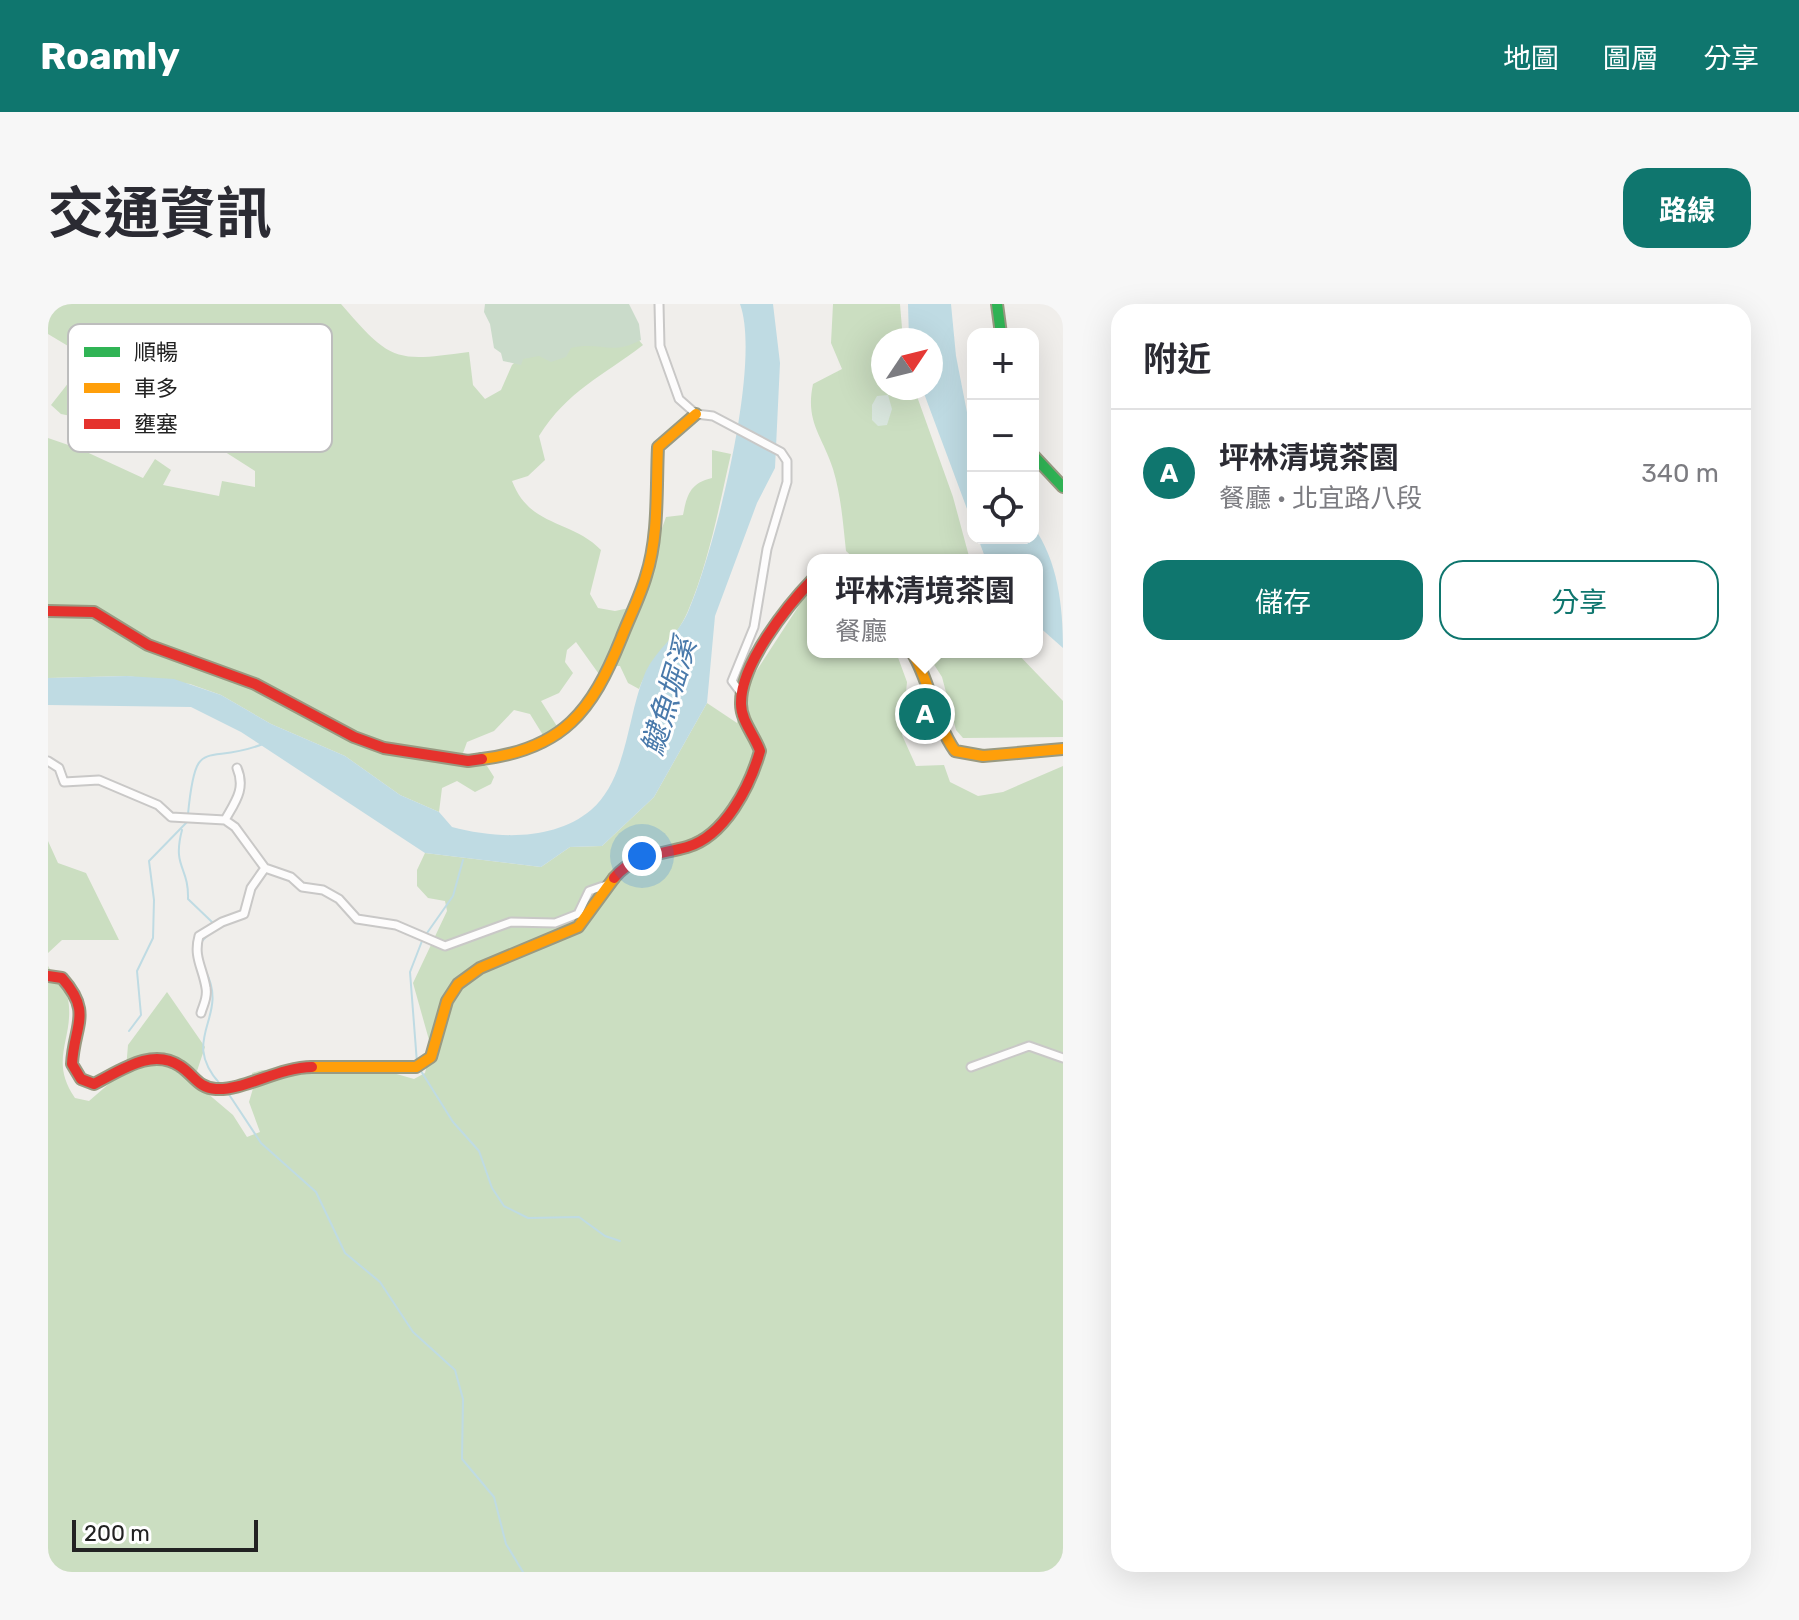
<!DOCTYPE html>
<html lang="zh-TW">
<head>
<meta charset="utf-8">
<style>
	:root { --surface:#fff; --page:#f7f7f7; --text:#2b2b33; --muted:#7c7c81; --line:#e1e1e2; --accent:#0f766e }
	body { margin:0; font-family:Rubik,"Noto Sans TC",sans-serif; background:var(--page); color:var(--text) }
	.controls { position:absolute; right:24px; top:24px; display:grid; overflow:hidden; border-radius:16px; box-shadow:0 8px 32px #0002 }
	.controls button { width:72px; height:72px; display:grid; place-items:center; padding:0; border:0; border-bottom:2px solid var(--line); background:var(--surface); color:var(--text); font:40px sans-serif }
	.compass { position:absolute; left:823px; top:24px; width:72px; height:72px; border-radius:50%; background:var(--surface); box-shadow:0 8px 32px #0002; rotate:55deg }
	.scale { position:absolute; left:24px; bottom:20px; width:186px; box-sizing:border-box; padding-left:8px; border:4px solid #222; border-top:0; font-size:22px; line-height:28px; white-space:nowrap; color:#222; -webkit-text-stroke:6px #fff; paint-order:stroke }
	.you { position:absolute; left:594px; top:552px; width:28px; height:28px; margin:-20px; border:6px solid #fff; border-radius:50%; background:#1a73e8; box-shadow:0 0 0 12px #1a73e833 }
	.badge { display:grid; place-items:center; width:52px; height:52px; border-radius:50%; background:var(--accent); color:#fff; font-size:26px; font-weight:700 }
	.pin { position:absolute; translate:-50% -50%; border:4px solid #fff; box-shadow:0 2px 8px #0006 }
	.popup { position:absolute; left:759px; top:250px; width:236px; height:104px; box-sizing:border-box; display:grid; place-content:center; border-radius:16px; background:var(--surface); filter:drop-shadow(0 2px 6px #0005); font-size:26px; white-space:nowrap; color:var(--muted) }
	.popup b { font-size:30px; color:var(--text) }
	.popup::after { content:''; position:absolute; left:50%; top:100%; margin-left:-16px; border:16px solid transparent; border-top-color:var(--surface) }
	.list { margin:0; padding:0; list-style:none }
	h2 { display:flex; justify-content:space-between; align-items:center; height:104px; margin:0; padding:0 32px; font-size:34px }
	h2 small { font-size:26px; font-weight:400; color:var(--muted) }
	.list li { display:grid; grid-template-columns:52px 1fr auto; gap:24px; align-items:center; box-sizing:border-box; height:128px; padding:0 32px; border-top:2px solid var(--line) }
	.list b { display:block; font-size:30px; white-space:nowrap }
	.list p { margin:0; font-size:26px; white-space:nowrap; color:var(--muted) }
	.list em { font-size:26px; font-style:normal; color:var(--muted) }
	.actions { display:flex; gap:16px; padding:24px 32px }
	.actions a { flex:1; padding:18px 0; border:2px solid var(--accent); border-radius:24px; text-align:center; font-size:28px; color:var(--accent) }
	.actions .main { background:var(--accent); color:#fff }
	.icon { flex:none; width:44px; height:44px; fill:none; stroke:currentColor; stroke-width:2; stroke-linecap:round; stroke-linejoin:round }
	.map { position:relative; flex:none; width:1015px; height:1268px; overflow:hidden; border-radius:24px }
	header { display:flex; align-items:center; gap:48px; box-sizing:border-box; height:112px; padding:0 40px; background:var(--accent); color:#fff }
	header strong { font-size:38px }
	nav { display:flex; gap:44px; margin-inline-start:auto; font-size:28px }
	.intro { display:flex; align-items:center; justify-content:space-between; box-sizing:border-box; height:192px; padding:0 48px }
	h1 { margin:0; font-size:56px }
	.button { padding:20px 36px; border-radius:24px; background:var(--accent); color:#fff; font-size:28px; font-weight:700 }
	main { display:flex; gap:48px; padding:0 48px }
	aside { flex:1; background:var(--surface); border-radius:24px; box-shadow:0 8px 32px #0002 }
	.map>svg:first-child { display:block }
	.forest { fill:#cbdec1 }
	.wetland { fill:#d9e6de }
	.cemetery { fill:#cadbca }
	.water { fill:#bfdbe3 }
	.lines { fill:none; stroke-linecap:round; stroke-linejoin:round }
	.stream { stroke:#bfdbe3; stroke-width:2 }
	.street-casing { stroke:#c9c8c7; stroke-width:11 }
	.fast-casing { stroke:#999a82; stroke-width:14 }
	.slow-casing { stroke:#999a82; stroke-width:14 }
	.jam-casing { stroke:#999a82; stroke-width:14 }
	.street { stroke:#fdfcfc; stroke-width:7 }
	.fast { stroke:#30b455; stroke-width:10 }
	.slow { stroke:#ff9f0a; stroke-width:10 }
	.jam { stroke:#e5322d; stroke-width:10 }
	.labels { text-anchor:middle; stroke-width:6; stroke-linejoin:round; paint-order:stroke }
	.water-label { font-size:30px; font-style:italic; fill:#4a7aab; stroke:#fff }
	.key { fill:#fff; stroke:#bdbdbd; stroke-width:2 }
	.key-label { font-size:22px; fill:#222 }
</style>
</head>
<body>
<header>
<strong>Roamly</strong>
<nav><a>地圖</a><a>圖層</a><a>分享</a></nav>
</header>
<div class="intro"><h1>交通資訊</h1><a class="button">路線</a></div>
<main>
<div class="map">
<svg width="1015" height="1268" viewBox="0 0 1015 1268">
	<rect width="100%" height="100%" fill="#f0eeeb"/>
	<path class="forest" d="M9,0h284c50,58 54,58 128,48l4,33 12,14 16,-9 11,-25 21,-20 104,-7 6,7c-40,31 -76,46 -104,91l6,24 -17,16 -16,5c18,47 59,38 89,69l-11,44 8,14 17,3 19,-4 32,-90 17,-2c4,-20 7,-32 29,-37v-28l19,4c-12,52 -22,108 -43,157 -13,31 -36,44 -49,78l-11,-6 -8,-17h-10l-9,11 -25,-35 -9,8 -2,12 8,11 -14,20 -18,8 19,30 -14,9 -16,-26 -16,-4 -20,21 -27,11 -4,11 -7,5 12,7 19,1 7,11 -3,7 -16,8 -18,-11 -15,7 -3,24 -39,-17 -55,-39 -74,-32 -50,-29 -31,-11 -63,-8 -79,2v-240l32,11 63,29 12,-19 16,11 -8,15 56,11 3,-15 33,6v-16l-47,-30 -18,-4 -27,-44 -19,-6 -16,3 -5,7 7,28h-20l6,18 -6,6 -29,-31 -20,-4 -10,-9 37,-47 -40,-24v-24z
		M785,0h67l3,36h-20v48h31l39,109 17,63h-114l-10,-9c-3,-28 -5,-56 -13,-82 -11,-34 -28,-47 -20,-85l29,-15 -11,-26z
		M765,280v68h83l11,30 -5,53 14,31 28,-1 6,17 28,14 25,-4 60,-26v806h-1015v-606c6,10 17,22 20,33 7,39 -20,60 7,99l14,3 37,-32 2,-24 39,-53 38,55 -8,24 3,16 33,28 14,22 13,-5 -11,-30 5,-17 -2,-12 10,-3 117,-1 35,10 11,-6 6,-26 -18,-64 34,-72 -2,-10 -17,-3 -11,-12v-16l8,-17 116,14 29,-20 32,-1 52,-49 53,-94 30,20 5,-30z
		M878,348h90l47,49v36l-100,1 -7,-8 -14,-53z
		M0,537l10,22 28,10 33,67h-57l-14,13z"/>
	<path class="wetland" d="M840,91l4,14 -5,16 -9,1 -6,-6v-15l5,-9z"/>
	<path class="cemetery" d="M437,0h144l10,20 2,16c-30,16 -41,1 -70,8l-5,9 -15,5 -12,-6 -16,3 -2,6 -18,-4 -2,-8 -7,-5 -4,-24 -6,-12z"/>
	<path class="water" d="M692,0h33l7,59 -5,105 -18,35 -42,113 -8,87 -53,94 -52,49 -32,1 -29,20 -116,-14 -184,-121 -50,-25 -143,-2v-27l79,-2 47,3 47,16 50,29 74,32 55,39 39,17 13,15c45,12 102,14 139,-17 36,-31 36,-92 53,-134 9,-24 33,-39 44,-64 26,-60 74,-248 52,-308z
		M860,0h43l5,52 17,87v82l-51,-137h9v-48h-22z
		M985,222c25,35 30,80 30,122l-26,-23v-65h-51l-8,-22h55z"/>
	<g class="lines">
		<path class="stream" d="M140,510c8,-82 16,-47 75,-70
			M134,526c-10,38 7,36 6,69l24,23
			M379,629l26,-37 10,-36
			M153,638l9,-9
			M157,666c26,48 -27,67 15,114
			M81,727l12,-16 -4,-44 16,-33 1,-38 -5,-39 38,-39
			M369,759l-7,-91 12,-31
			M373,767l32,51 26,29 13,37 12,18 24,12 51,-1 26,19 15,5
			M180,789l33,50 55,49 29,61 35,29 33,50 42,38 8,29 -1,60 32,38 12,47 17,28"/>
		<defs>
			<path id="street" d="M611,0l1,42 19,53 17,15 17,2 68,36 6,9v21l-20,67 -13,78 -22,54 9,12
				M0,457l11,7 5,14 35,-2 59,25 13,12 54,3 10,7 30,41 26,9 11,10 21,3 16,9 18,20 39,6 49,21 66,-24 44,1 23,-9 11,-23 20,-7
				M177,516c10,-18 21,-31 12,-52
				M153,709c2,-8 7,-15 5,-25 -3,-20 -13,-31 -7,-52l23,-14 22,-8 7,-26 14,-20
				M923,763l58,-21 34,12"/>
			<path id="fast" d="M949,0l4,30
				M985,151l30,32"/>
			<path id="slow" d="M864,348c19,31 22,69 43,99l28,5 80,-7
				M434,455c81,-10 110,-48 139,-120 8,-21 19,-42 25,-63 13,-40 10,-87 12,-129l38,-33
				M264,763h104l15,-10 16,-56 11,-17 22,-16 98,-41 36,-49"/>
			<path id="jam" d="M0,307l46,1 54,33 107,39 99,53 30,11 84,13 14,-2
				M566,574c20,-24 45,-23 73,-31 38,-11 63,-61 73,-96 -5,-15 -19,-30 -19,-47 -1,-39 46,-98 72,-125
				M0,672l14,2c31,35 12,47 10,86l9,15 13,5c26,-13 58,-37 86,-18 14,9 18,22 36,23 26,2 64,-22 96,-22"/>
		</defs>
		<use href="#street" class="street-casing"/>
		<use href="#fast" class="fast-casing"/>
		<use href="#slow" class="slow-casing"/>
		<use href="#jam" class="jam-casing"/>
		<use href="#street" class="street"/>
		<use href="#fast" class="fast"/>
		<use href="#slow" class="slow"/>
		<use href="#jam" class="jam"/>
	</g>
	<g class="labels">
		<g class="water-label">
			<text transform="translate(621 393) rotate(-73)" y="10">𩻸魚堀溪</text>
		</g>
	</g>
	<rect x="20" y="20" width="264" height="128" rx="12" class="key"/>
	<rect x="36" y="43" width="36" height="10" fill="#30b455"/>
	<rect x="36" y="79" width="36" height="10" fill="#ff9f0a"/>
	<rect x="36" y="115" width="36" height="10" fill="#e5322d"/>
	<g class="key-label">
		<text x="86" y="56">順暢</text>
		<text x="86" y="92">車多</text>
		<text x="86" y="128">壅塞</text>
	</g>
</svg>
<div class="controls">
<button>+</button>
<button>−</button>
<button><svg class="icon" aria-label="locate" viewBox="0 0 24 24"><circle cx="12" cy="12" r="6"/><path d="M12 2v4M12 18v4M2 12h4M18 12h4"/></svg></button>
</div>
<svg class="compass" viewBox="-18 -18 36 36"><path d="M0-13l5 13h-10z" fill="#e53935"/><path d="M0 13l5-13h-10z" fill="#7c7c81"/></svg>
<div class="scale">200 m</div>
<div class="you"></div>
<div class="pin badge" style="left:877px;top:410px">A</div>
<div class="popup"><b>坪林清境茶園</b>餐廳</div>
</div>
<aside>
<h2>附近<small></small></h2>
<ul class="list">
<li><span class="badge">A</span><div><b>坪林清境茶園</b><p>餐廳 · 北宜路八段</p></div><em>340 m</em></li>
</ul>
<div class="actions"><a class="main">儲存</a><a>分享</a></div>
</aside>
</main>
</body>
</html>
